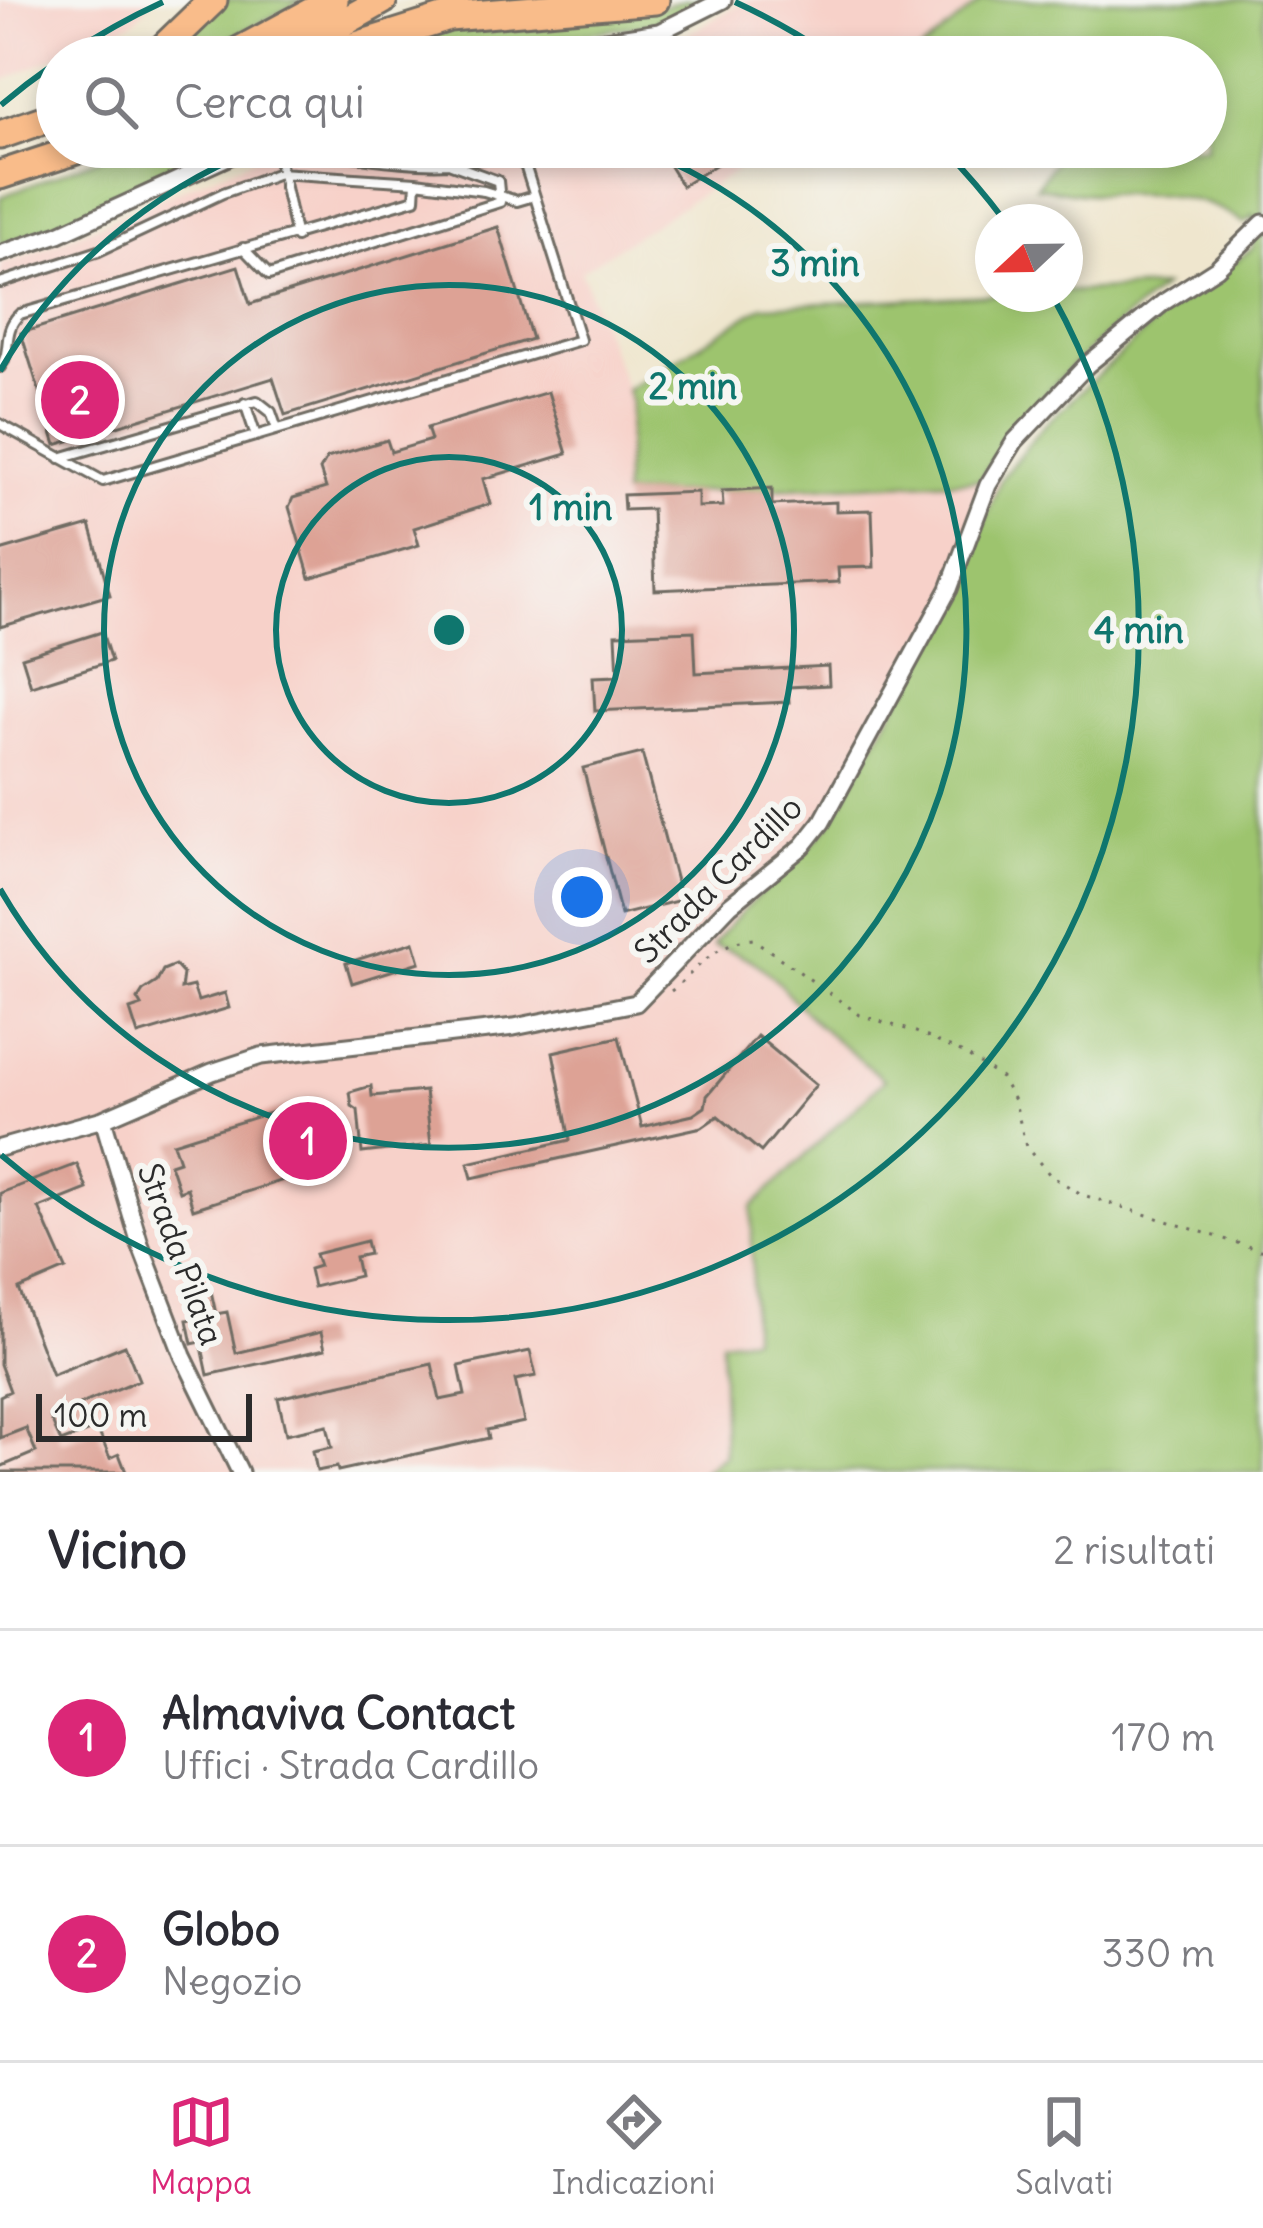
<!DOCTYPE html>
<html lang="it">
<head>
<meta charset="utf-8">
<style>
	:root { --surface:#fff; --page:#f2f2f3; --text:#2b2b33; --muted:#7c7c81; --line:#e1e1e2; --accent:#db2777 }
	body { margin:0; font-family:Delius,sans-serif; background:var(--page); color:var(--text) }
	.compass { position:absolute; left:975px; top:204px; width:108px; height:108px; border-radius:50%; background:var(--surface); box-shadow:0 6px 18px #0003; rotate:248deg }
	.scale { position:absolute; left:36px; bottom:30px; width:216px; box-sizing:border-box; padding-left:12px; border:6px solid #2b2b2b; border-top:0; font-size:33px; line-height:42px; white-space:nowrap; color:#2b2b2b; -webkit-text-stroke:9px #f6f6f2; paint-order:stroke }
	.you { position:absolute; left:582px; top:897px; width:42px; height:42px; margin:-30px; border:9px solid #fff; border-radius:50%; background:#1a73e8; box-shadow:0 0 0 18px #1a73e833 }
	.badge { display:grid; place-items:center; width:78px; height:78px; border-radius:50%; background:var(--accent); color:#fff; font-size:39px; font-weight:700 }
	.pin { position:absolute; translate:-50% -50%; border:6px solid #fff; box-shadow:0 3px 12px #0006 }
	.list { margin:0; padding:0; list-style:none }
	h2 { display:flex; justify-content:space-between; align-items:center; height:156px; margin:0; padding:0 48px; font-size:51px }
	h2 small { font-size:39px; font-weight:400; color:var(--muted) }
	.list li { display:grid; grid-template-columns:78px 1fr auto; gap:36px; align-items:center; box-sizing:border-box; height:216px; padding:0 48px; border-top:3px solid var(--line) }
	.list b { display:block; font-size:45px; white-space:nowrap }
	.list p { margin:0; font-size:39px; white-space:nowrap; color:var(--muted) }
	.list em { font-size:39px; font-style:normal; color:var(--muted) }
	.icon { flex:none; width:66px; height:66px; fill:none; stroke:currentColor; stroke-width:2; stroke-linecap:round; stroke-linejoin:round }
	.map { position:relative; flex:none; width:1263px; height:1472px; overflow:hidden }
	.search { position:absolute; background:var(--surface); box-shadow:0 6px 18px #0003; left:36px; right:36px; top:36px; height:132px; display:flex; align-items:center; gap:30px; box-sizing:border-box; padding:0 42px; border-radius:66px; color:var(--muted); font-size:45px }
	.sheet { height:588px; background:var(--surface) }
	nav { display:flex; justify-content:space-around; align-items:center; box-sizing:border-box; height:168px; border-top:3px solid var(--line); background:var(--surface); font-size:33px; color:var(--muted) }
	nav a { display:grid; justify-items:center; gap:6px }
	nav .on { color:var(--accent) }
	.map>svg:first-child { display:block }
	.built { fill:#f7d1c9 }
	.green { fill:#9dc46e; stroke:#64784c; stroke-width:3 }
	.building { fill:#dda295 }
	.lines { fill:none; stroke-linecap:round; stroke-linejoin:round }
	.lane-casing { stroke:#706c64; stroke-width:14 }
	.street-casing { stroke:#706c64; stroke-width:21 }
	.highway-casing { stroke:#706c64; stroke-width:33 }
	.path { stroke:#706c64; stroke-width:3; stroke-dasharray:3 9; stroke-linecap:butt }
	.lane { stroke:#fff; stroke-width:8 }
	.street { stroke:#fff; stroke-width:15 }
	.highway { stroke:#f9bc8a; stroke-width:27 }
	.ring { fill:none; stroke:#0f766e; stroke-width:6 }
	.labels { text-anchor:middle; stroke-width:12; stroke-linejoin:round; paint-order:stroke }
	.street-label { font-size:33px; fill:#2b2b2b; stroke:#f6f6f2 }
	.centre { fill:#0f766e; stroke:#f6f6f2; stroke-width:6 }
	.ring-label { font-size:36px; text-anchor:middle; font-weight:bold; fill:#0f766e; stroke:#f6f6f2; stroke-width:12; stroke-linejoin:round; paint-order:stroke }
</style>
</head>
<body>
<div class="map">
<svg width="1263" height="1472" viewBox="0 0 1263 1472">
	<rect width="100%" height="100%" fill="#f6f6f2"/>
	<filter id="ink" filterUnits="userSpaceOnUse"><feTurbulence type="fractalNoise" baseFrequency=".00833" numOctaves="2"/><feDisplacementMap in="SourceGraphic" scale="24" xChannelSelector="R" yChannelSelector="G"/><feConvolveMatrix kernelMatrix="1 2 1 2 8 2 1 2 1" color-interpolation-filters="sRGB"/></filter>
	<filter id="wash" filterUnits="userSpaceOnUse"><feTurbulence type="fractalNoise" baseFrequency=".004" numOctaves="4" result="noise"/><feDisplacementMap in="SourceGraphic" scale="48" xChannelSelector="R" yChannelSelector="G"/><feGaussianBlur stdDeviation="2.7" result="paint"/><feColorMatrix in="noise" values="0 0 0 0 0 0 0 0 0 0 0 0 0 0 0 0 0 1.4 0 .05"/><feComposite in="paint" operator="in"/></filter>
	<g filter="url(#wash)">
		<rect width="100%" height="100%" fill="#efe6ce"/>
		<path class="built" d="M0,0h153l-20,22 -133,60z
			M747,0h220l6,9 -59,48h-376l148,-22z
			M281,147h492l-192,124 50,130 -8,93 378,-15 -54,134 -118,212 -115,119 29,9 32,22 38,46 72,58 -133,128v131l-31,3 3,115 -22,16h-702v-1209l21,-5z"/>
		<path class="green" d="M225,0h78l-107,57h-28z
			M686,0h24l-45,22 -157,23 -40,12h-123l79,-26 240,-25z
			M983,0h280v1472h-561l22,-17 -3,-114 31,-4v-130l132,-127c-22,-19 -45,-37 -67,-56 -41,-37 -43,-63 -104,-79 34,-45 79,-77 116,-120l118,-212 54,-134 39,-50 122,-113 91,-68 1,-33 -10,8c-44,-32 -98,-30 -150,-29 -19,0 -39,-5 -58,-7l29,-40h141v-90h-292z
			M128,147h104l-155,70 -77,29v-49z
			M1163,287c-70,56 -136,116 -183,193l-357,15 8,-94 -4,-11 136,-84z"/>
		<g id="blocks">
			<path class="building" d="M658,147h86l-62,39z
				M498,227l34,112 -247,76 -12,-37 -217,67 -35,-112 217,-67 12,38z
				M548,392l19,62 -84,25 7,25 -76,24 5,17 -109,33 -21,-71 4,-9 33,-10 -6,-18 7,-12 60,-18 4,12 40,-12 -4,-12z
				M772,488v17l64,-3v9l36,-1 2,57 -36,1 1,14 -184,8 -3,-81 -28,1 -1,-15 75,-3v15l25,-1 -1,-15z
				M90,525l20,70 -110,32v-76z
				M694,631l2,42 132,-7 1,19 -41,2 1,15 -194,9 -2,-34 25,-1 -2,-42z
				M102,632l9,29 -80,25 -9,-29z
				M642,753l39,147 -60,15 -38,-147z
				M414,942l6,20 -68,21 -6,-20z
				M175,965l8,9 -2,15 12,-3 5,15 27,-8 4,15 -91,27 -8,-25 12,-4 -4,-7 5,-8 14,-9 6,-12z
				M757,1036l59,49 -55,67 -43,-36 -16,11 -230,51 -4,-15 102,-23 -17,-88 66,-15 23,90 51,-12 12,-8 2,-11z
				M371,1086l1,10 53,-5 6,54 -69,8 -4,-43 -6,-4 -2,-14z
				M317,1098l7,21 8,-3 8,25 -10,3 6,19 -143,46 -6,-21 -8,3 -9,-27 9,-3 -6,-18z
				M77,1164l10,25 -48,19 27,61 -47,20 33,86 73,-30 14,35 -89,37 11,25 36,-14 13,30 9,-4 7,18h-126v-5l36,-15 -10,-24 -26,10v-42l10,-5 -10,-27v-171z
				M366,1241l3,13 -14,3 4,19 -46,11 -4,-18 10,-3 -4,-12z
				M200,1284l2,9 9,-2 5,23 11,-2 9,41 85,-21 4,17 -117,26 -7,-33 -9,2 -5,-24 7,-1 -7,-33z
				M530,1351l6,25 -21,4 9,42 -37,8 2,8 -151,33 -1,-4 -20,4 -4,-20 19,-4 -5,-22 -41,9 -8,-36 154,-34 8,36 25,-5 -6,-29z"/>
		</g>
	</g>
	<g filter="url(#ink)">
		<use href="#blocks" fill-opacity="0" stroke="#706c64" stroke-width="3"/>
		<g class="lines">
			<defs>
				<path id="lane" d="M276,147l20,90
					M243,248l26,27 231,-73 -2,-21 -47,-17
					M0,283l99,-32 124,-58 56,-20 137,9 68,9 33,10 17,-5
					M0,367c13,-16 1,-36 20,-53l395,-115 1,-17
					M245,403l11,33
					M0,424l103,57 477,-141 -55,-175c-25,-15 -47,-4 -74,-2 -49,3 -103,-9 -152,-13l-21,10
					M60,458l197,-57 14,11 6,17"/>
				<path id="street" d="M490,57l169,-25 64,-32
					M0,254l59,-20 191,-87
					M103,1119l37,125 43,112 57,116
					M0,1148l103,-29 109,-47 49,-16 253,-29 122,-24 94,-98 73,-59 19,-24 127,-233 39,-104 27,-44 72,-76 77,-63 53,-34 46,-45"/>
				<path id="highway" d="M154,57l59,-57
					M228,57l106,-57
					M282,57l101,-57
					M322,57l127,-40 206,-17
					M0,135l57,-20
					M0,175l85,-28"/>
			</defs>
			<use href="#lane" class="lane-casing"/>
			<use href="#street" class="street-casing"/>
			<use href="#highway" class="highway-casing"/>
			<path class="path" d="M671,991c28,-22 41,-48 82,-52l107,76 56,17 47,21 38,25 14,24 11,45 25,29 32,19 180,56"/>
			<use href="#lane" class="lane"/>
			<use href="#street" class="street"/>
			<use href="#highway" class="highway"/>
		</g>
	</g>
	<g class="ring">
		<circle cx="449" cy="630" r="173"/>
		<circle cx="449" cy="630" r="345"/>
		<path d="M0 371A518 518 0 0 1 259 148M639 148A518 518 0 1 1 0 889"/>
		<path d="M1 105A690 690 0 0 1 53 65M68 55A690 690 0 0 1 163 2M735 2A690 690 0 0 1 830 55M945 151A690 690 0 0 1 1004 220M1052 295A690 690 0 0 1 1 1155"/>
	</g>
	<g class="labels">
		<g class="street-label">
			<text transform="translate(718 879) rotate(-45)" y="12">Strada Cardillo</text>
			<text transform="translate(181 1254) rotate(70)" y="12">Strada Pilata</text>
		</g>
	</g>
	<circle cx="449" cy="630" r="18" class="centre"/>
	<g class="ring-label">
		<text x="815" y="276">3 min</text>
		<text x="693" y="399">2 min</text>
		<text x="571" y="520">1 min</text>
		<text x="1139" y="643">4 min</text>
	</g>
</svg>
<svg class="compass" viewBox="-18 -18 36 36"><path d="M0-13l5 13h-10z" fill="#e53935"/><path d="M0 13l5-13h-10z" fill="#7c7c81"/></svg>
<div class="scale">100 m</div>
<div class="you"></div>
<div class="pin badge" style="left:308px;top:1141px">1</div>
<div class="pin badge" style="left:80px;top:400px">2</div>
<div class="search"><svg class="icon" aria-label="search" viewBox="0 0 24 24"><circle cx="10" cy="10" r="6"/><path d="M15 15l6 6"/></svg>Cerca qui</div>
</div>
<section class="sheet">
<h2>Vicino<small>2 risultati</small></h2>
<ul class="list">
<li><span class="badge">1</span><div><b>Almaviva Contact</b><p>Uffici · Strada Cardillo</p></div><em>170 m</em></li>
<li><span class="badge">2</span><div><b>Globo</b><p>Negozio</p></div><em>330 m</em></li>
</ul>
</section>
<nav>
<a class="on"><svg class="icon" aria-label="map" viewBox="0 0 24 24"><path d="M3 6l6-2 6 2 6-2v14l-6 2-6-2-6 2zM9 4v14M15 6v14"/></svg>Mappa</a>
<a><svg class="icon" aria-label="directions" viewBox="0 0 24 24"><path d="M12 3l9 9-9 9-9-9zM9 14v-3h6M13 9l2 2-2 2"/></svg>Indicazioni</a>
<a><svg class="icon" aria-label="saved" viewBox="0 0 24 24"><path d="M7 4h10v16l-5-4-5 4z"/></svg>Salvati</a>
</nav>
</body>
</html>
